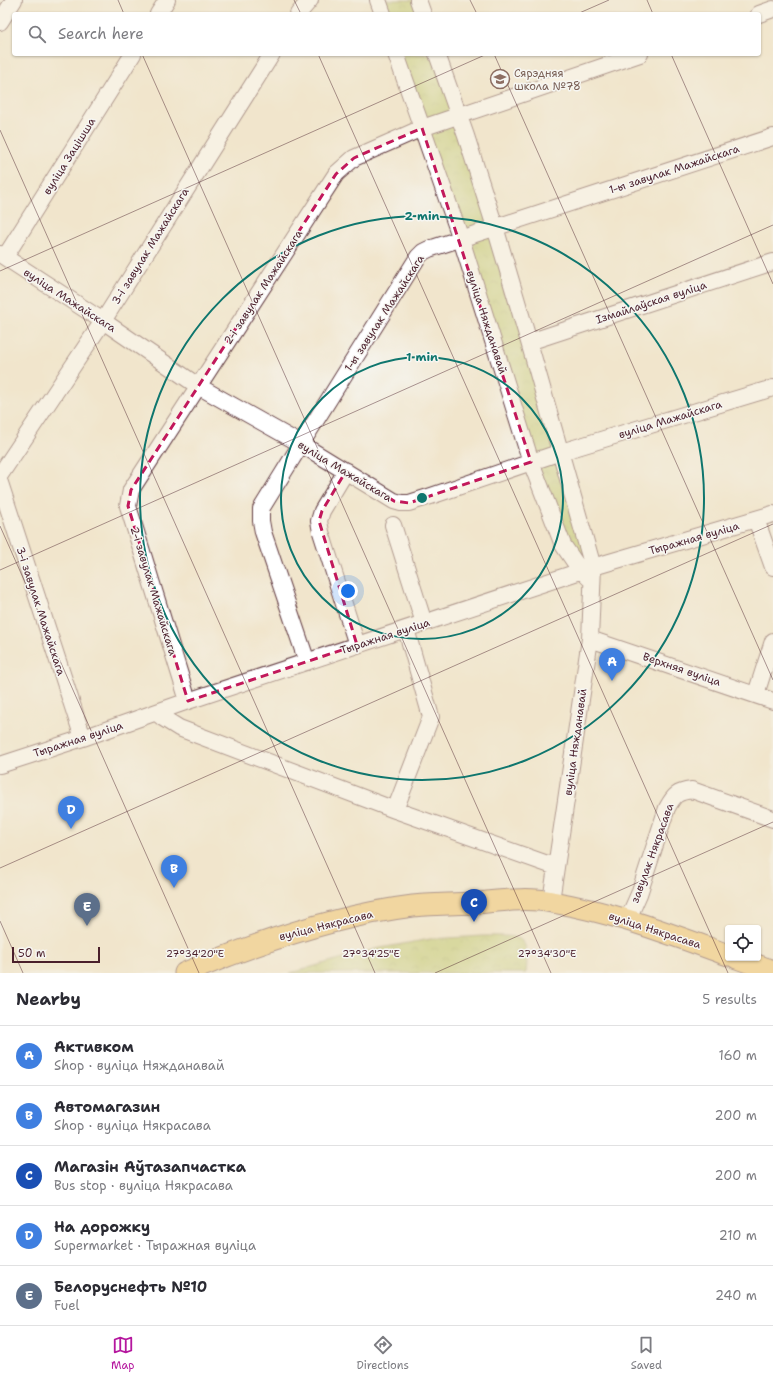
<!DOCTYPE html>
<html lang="en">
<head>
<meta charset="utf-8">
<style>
	:root { --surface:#fff; --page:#f2f2f3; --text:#2b2b33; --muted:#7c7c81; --line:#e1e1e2; --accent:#b5179e }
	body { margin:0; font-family:"Shantell Sans",sans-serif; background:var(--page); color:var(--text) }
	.controls { position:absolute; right:12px; bottom:12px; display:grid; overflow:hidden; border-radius:4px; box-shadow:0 1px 3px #0004 }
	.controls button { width:36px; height:36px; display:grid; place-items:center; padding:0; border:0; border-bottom:1px solid var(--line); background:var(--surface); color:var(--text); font:20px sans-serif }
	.scale { position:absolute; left:12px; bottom:10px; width:88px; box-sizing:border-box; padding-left:4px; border:2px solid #4a1f2b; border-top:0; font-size:11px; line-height:14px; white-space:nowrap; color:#4a1f2b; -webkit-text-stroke:3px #f6f6f2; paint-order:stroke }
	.you { position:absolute; left:348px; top:591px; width:14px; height:14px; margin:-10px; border:3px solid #fff; border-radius:50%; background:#1a73e8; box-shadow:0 0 0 6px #1a73e833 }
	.badge { display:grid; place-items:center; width:26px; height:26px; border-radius:50%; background:var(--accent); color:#fff; font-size:13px; font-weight:700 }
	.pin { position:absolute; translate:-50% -33px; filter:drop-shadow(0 1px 2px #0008) }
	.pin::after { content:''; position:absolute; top:21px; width:14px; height:12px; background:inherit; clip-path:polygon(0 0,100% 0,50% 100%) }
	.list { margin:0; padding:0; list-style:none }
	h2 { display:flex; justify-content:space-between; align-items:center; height:52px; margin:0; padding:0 16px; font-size:17px }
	h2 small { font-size:13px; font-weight:400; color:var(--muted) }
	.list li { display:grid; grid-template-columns:26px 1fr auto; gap:12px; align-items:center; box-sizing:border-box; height:60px; padding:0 16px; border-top:1px solid var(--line) }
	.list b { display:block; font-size:15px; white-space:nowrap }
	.list p { margin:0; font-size:13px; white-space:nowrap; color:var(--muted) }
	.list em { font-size:13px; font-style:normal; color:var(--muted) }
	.icon { flex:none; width:22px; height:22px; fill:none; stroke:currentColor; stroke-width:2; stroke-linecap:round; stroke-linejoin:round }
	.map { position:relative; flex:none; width:773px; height:973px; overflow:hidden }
	.search { position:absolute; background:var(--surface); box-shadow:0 1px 3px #0004; left:12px; right:12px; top:12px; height:44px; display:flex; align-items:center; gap:10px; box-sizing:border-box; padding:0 14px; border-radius:4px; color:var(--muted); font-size:15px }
	.sheet { height:352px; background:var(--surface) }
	nav { display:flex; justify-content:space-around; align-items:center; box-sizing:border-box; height:56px; border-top:1px solid var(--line); background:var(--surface); font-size:11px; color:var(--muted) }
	nav a { display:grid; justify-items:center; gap:2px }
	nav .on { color:var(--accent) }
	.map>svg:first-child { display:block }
	.park { fill:url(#park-crowns); stroke:#82734a }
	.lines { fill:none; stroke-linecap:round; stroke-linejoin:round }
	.minor-casing { stroke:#633d43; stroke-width:18 }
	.major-casing { stroke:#633d43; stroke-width:23 }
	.minor { stroke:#fff; stroke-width:16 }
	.major { stroke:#f1c36a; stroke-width:21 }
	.marked { fill:none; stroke:#c2185b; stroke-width:3; stroke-dasharray:8 5; stroke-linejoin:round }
	.ticks { fill:none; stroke:#4a1f2b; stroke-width:1; stroke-opacity:0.45 }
	.ring { fill:none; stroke:#0f766e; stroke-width:2 }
	.labels { text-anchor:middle; stroke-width:3; stroke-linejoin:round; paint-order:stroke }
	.education-label { font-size:11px; fill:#785e54; stroke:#f6f6f2; text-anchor:start }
	.street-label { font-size:11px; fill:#4a1f2b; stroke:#f6f6f2 }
	.ticks-label { font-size:10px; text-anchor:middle; fill:#4a1f2b; stroke:#f6f6f2; stroke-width:3; stroke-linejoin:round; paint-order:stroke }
	.centre { fill:#0f766e; stroke:#f6f6f2; stroke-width:2 }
	.ring-label { font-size:12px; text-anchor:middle; font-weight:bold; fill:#0f766e; stroke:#f6f6f2; stroke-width:3; stroke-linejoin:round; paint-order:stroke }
</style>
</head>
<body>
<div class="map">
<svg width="773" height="973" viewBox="0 0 773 973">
	<defs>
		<pattern id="park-crowns" width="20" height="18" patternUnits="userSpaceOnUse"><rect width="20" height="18" fill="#bbc769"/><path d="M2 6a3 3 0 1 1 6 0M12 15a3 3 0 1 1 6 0" fill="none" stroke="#a2aa5b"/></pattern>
	</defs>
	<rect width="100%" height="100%" fill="#f6f6f2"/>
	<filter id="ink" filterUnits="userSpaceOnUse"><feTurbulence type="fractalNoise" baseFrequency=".025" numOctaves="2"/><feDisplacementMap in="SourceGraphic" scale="8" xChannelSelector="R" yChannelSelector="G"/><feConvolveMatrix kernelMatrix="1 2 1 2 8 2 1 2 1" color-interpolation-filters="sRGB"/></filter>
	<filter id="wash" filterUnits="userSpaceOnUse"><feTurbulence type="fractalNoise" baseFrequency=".012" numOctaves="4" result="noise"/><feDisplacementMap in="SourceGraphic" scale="16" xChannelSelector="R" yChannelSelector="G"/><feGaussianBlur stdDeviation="0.9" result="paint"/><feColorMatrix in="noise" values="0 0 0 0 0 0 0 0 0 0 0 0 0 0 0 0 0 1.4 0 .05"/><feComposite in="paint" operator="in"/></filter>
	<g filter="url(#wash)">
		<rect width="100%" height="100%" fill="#f1e5cc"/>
		<path class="park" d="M378,0h40l5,14h-40z
			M396,54h41l152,497 -11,16 -9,-12z
			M483,936c35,0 48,-4 43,37h-236l85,-24 55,-10z"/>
	</g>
	<g filter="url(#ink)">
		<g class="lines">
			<defs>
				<path id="minor" d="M378,0l5,14
					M418,0l5,14
					M158,14l9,-14
					M298,14l12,-14
					M759,14l14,-5
					M0,22l14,-22
					M396,54l65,185 70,223 32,83 15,22 11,11
					M437,54l29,82 29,91 34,115 64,225 -3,72 -39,262
					M0,254l103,67 95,65 103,58 93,57 7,2h8l22,-7 130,-44 212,-64
					M5,257l128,-203
					M529,342l244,-80
					M346,471l-24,40 -3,10 2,11 36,113
					M0,475l103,-154 169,-267
					M0,483l83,255
					M756,519l17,48
					M393,525l31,98
					M590,639l183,62
					M307,662l-44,-130 -2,-11v-12l40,-65 117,-187 5,-5 6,-3 344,-112
					M756,694l17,-53
					M188,701l-60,-195 3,-16 205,-316 18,-16 68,-30 218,-74
					M157,713l6,5 16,10 216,82 161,57
					M0,765l83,-27 105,-37 405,-134 180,-53
					M395,810l36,-93 -25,-88
					M628,919l11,-25 28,-86c7,-13 10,-16 25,-18l81,29"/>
				<path id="major" d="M737,958l36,13
					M185,973c73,-31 149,-57 228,-67 21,-2 42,-2 63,-3 25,-2 51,-6 76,-1 61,10 118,32 176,53"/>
			</defs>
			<use href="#minor" class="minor-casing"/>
			<use href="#major" class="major-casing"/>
			<use href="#minor" class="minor"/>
			<use href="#major" class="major"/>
		</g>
	</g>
	<path d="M0 0H773V973H0ZM422,128l109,334 -122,41 -15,-2 -48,-30 -24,40 -3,10 38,124 -169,56 -60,-195 3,-16 205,-316 18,-16z" fill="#f1e5cc" fill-opacity=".55" fill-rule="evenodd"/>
	<path class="marked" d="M422,128l109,334 -122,41 -15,-2 -48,-30 -24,40 -3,10 38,124 -169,56 -60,-195 3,-16 205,-316 18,-16z"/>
	<path class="ticks" d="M118,0l6,14M294,0l7,14M470,0l7,14M647,0l6,14M577,14l32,-14M142,54l409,919M318,54l410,919M494,54l279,626M671,54l102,230M0,130l375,843M0,271l487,-217M0,526l199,447M0,570l773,-345M0,868l773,-344M0,921l23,52M435,973l338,-151"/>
	<g class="ring">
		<circle cx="422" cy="498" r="141"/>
		<circle cx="422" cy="498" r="282"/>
	</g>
	<defs>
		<symbol id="school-ring" viewBox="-11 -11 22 22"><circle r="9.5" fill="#f6f6f2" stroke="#8d6e63" stroke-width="1.5"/><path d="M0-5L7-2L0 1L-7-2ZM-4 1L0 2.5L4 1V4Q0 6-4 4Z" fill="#8d6e63"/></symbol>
	</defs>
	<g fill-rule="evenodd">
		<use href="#school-ring" x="489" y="68" width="22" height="22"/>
	</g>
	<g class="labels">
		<g class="education-label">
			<text x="514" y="77">Сярэдняя<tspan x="514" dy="13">школа №78</tspan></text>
		</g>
		<g class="street-label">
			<text transform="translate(69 156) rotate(-58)" y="4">вуліца Зацішша</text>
			<text transform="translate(674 169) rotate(-18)" y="4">1-ы завулак Мажайскага</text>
			<text transform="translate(150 246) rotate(-58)" y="4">3-і завулак Мажайскага</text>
			<text transform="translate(263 287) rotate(-57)" y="4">2-і завулак Мажайскага</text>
			<text transform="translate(70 300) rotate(33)" y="4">вуліца Мажайскага</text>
			<text transform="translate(651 302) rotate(-18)" y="4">Ізмайлаўская вуліца</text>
			<text transform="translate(384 313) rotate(-57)" y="4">1-ы завулак Мажайскага</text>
			<text transform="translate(487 322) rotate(72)" y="4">вуліца Няжданавай</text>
			<text transform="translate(670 419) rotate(-17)" y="4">вуліца Мажайскага</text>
			<text transform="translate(345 471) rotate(31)" y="4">вуліца Мажайскага</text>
			<text transform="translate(694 538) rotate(-16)" y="4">Тыражная вуліца</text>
			<text transform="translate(154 591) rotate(73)" y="4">2-і завулак Мажайскага</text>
			<text transform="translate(41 611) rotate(72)" y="4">3-і завулак Мажайскага</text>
			<text transform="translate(385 636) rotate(-18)" y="4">Тыражная вуліца</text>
			<text transform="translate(682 669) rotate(19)" y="4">Верхняя вуліца</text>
			<text transform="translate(78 739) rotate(-18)" y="4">Тыражная вуліца</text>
			<text transform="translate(575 742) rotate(-82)" y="4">вуліца Няжданавай</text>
			<text transform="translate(652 853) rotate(-70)" y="4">завулак Някрасава</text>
			<text transform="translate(326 925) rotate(-14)" y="4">вуліца Някрасава</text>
			<text transform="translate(655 930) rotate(18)" y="4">вуліца Някрасава</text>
		</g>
	</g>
	<g class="ticks-label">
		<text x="195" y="957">27°34'20"E</text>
		<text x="371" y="957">27°34'25"E</text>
		<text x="547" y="957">27°34'30"E</text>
	</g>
	<circle cx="422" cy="498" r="6" class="centre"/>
	<g class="ring-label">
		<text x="422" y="220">2 min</text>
		<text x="422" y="361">1 min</text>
	</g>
</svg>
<div class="controls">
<button><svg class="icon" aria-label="locate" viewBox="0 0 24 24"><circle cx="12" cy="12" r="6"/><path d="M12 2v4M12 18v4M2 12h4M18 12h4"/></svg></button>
</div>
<div class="scale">50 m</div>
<div class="you"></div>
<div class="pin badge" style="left:612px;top:681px;background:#3f7fe0">A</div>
<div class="pin badge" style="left:174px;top:888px;background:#3f7fe0">B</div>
<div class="pin badge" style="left:474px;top:922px;background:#1a4fb4">C</div>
<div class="pin badge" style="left:71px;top:829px;background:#3f7fe0">D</div>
<div class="pin badge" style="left:87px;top:926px;background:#5c6f8a">E</div>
<div class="search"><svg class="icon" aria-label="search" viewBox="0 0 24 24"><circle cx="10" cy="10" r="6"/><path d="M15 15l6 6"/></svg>Search here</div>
</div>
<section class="sheet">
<h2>Nearby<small>5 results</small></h2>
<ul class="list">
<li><span class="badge" style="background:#3f7fe0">A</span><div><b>Активком</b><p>Shop · вуліца Няжданавай</p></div><em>160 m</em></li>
<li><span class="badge" style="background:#3f7fe0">B</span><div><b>Автомагазин</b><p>Shop · вуліца Някрасава</p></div><em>200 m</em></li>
<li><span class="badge" style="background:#1a4fb4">C</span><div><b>Магазін Аўтазапчастка</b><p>Bus stop · вуліца Някрасава</p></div><em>200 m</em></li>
<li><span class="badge" style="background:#3f7fe0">D</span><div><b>На дорожку</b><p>Supermarket · Тыражная вуліца</p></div><em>210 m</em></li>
<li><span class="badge" style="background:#5c6f8a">E</span><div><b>Белоруснефть №10</b><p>Fuel</p></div><em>240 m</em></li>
</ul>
</section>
<nav>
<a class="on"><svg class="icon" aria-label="map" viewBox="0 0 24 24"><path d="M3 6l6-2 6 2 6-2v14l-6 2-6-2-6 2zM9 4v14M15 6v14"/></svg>Map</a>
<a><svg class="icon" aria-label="directions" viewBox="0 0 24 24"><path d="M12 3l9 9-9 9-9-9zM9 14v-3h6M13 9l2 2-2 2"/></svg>Directions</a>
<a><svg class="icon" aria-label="saved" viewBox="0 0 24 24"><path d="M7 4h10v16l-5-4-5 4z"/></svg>Saved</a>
</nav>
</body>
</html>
